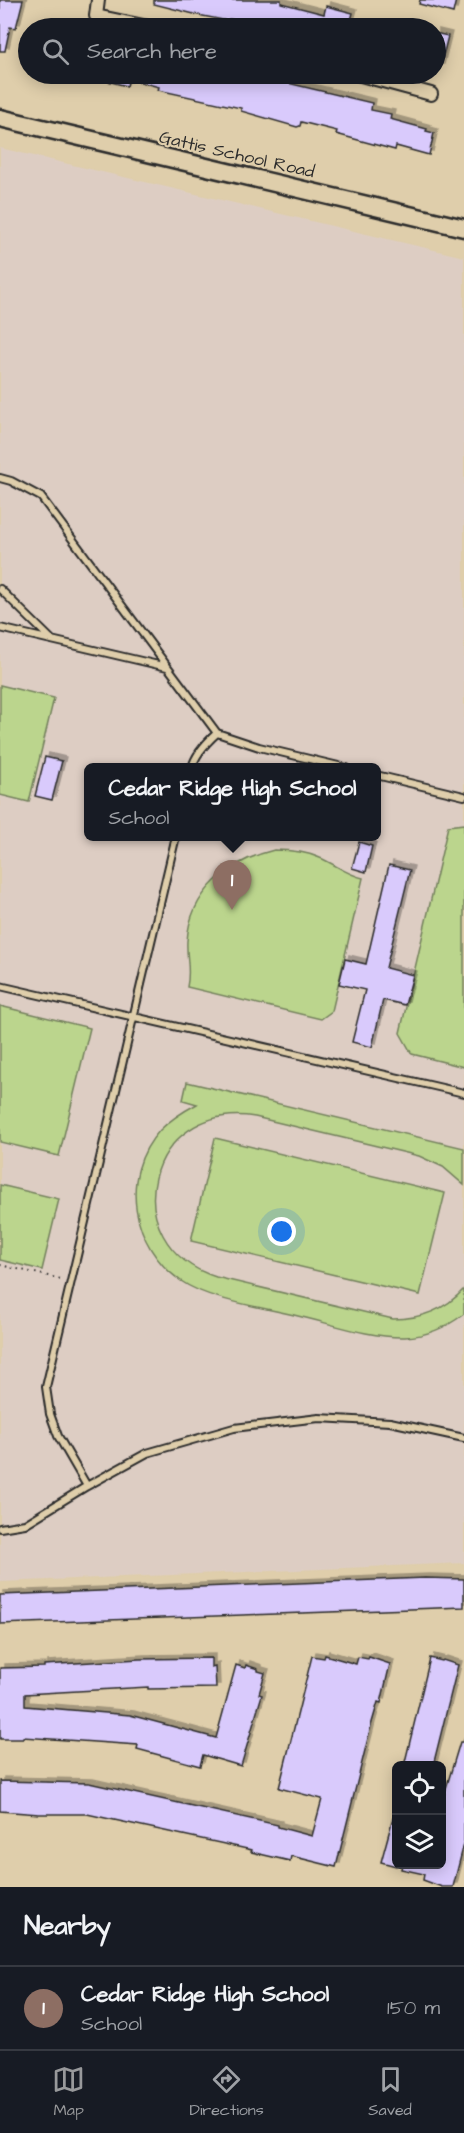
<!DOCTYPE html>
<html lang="en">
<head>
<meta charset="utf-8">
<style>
	:root { --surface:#171b24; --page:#242831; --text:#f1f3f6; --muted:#9ea1a6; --line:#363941; --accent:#98999b }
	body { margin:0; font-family:"Architects Daughter",sans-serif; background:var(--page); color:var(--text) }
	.controls { position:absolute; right:18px; bottom:18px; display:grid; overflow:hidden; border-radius:9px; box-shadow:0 3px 15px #0003 }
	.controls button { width:54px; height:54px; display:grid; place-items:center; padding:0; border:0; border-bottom:2px solid var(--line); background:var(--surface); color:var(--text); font:30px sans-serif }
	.you { position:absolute; left:282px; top:1232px; width:21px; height:21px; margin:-15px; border:4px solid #fff; border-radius:50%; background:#1a73e8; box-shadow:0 0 0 9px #1a73e833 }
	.badge { display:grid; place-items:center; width:39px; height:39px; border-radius:50%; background:var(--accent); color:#fff; font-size:20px; font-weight:700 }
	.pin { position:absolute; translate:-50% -50px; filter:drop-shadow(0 2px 3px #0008) }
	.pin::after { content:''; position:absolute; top:32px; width:21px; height:18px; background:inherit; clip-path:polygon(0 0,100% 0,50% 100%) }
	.popup { position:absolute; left:84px; top:763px; width:297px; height:78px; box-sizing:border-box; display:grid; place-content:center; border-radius:9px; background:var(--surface); filter:drop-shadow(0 2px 4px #0005); font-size:20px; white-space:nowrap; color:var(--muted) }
	.popup b { font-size:22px; color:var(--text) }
	.popup::after { content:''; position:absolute; left:50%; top:100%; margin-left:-12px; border:12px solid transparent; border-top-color:var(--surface) }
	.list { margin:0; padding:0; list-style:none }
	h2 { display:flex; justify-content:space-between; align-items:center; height:78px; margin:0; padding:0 24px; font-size:26px }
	h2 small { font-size:20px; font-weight:400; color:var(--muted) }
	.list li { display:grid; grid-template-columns:39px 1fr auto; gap:18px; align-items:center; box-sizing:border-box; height:84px; padding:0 24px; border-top:2px solid var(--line) }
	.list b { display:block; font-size:22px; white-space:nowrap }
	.list p { margin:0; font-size:20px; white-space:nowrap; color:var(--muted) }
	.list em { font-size:20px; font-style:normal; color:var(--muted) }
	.icon { flex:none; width:33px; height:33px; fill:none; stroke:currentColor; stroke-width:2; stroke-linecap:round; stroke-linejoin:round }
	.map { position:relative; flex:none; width:464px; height:1887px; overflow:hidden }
	.search { position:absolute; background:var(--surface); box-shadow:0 3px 15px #0003; left:18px; right:18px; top:18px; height:66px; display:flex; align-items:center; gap:15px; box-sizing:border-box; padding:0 21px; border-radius:33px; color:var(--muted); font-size:22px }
	.sheet { height:162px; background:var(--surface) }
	nav { display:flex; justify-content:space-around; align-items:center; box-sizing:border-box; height:84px; border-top:2px solid var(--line); background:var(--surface); font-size:16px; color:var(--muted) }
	nav a { display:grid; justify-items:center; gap:3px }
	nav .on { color:var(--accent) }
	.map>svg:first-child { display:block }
	.built { fill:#ddcdc3; fill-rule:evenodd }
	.green { fill:#bbd58d; stroke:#73805c; stroke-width:1.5 }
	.building { fill:#d9cafc; stroke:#2b2b2b; stroke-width:1.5; filter:url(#shadow) }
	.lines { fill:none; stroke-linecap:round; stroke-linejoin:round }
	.lane-casing { stroke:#2b2b2b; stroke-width:10 }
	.street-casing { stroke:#2b2b2b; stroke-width:16 }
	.secondary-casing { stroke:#2b2b2b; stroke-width:21 }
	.path { stroke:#2b2b2b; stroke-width:2; stroke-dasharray:1.5 4.5; stroke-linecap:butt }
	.lane { stroke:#dfceab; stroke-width:6 }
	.street { stroke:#dfceab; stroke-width:12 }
	.secondary { stroke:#dfceab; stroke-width:16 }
	.labels { text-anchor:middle; stroke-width:4.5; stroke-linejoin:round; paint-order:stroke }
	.street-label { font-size:18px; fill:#2b2b2b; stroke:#dfceab }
</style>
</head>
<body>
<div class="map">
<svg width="464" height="1887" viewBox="0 0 464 1887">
	<defs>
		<filter id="shadow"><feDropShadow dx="4" dy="-4" stdDeviation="0" flood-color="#0004"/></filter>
	</defs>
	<rect width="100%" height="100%" fill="#dfceab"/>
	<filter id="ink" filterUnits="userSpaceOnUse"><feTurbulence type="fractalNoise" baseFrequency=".0167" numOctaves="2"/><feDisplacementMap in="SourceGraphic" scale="12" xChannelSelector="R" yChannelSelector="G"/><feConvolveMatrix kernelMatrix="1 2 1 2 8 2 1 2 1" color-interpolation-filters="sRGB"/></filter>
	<g filter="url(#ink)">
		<path class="built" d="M0,148l464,109v1306l-464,19zM88,768h288v68h-288z"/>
		<path class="green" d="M0,685l54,13 -25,104 -29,-7z
			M464,824v243l-52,-13 -12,-21 48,-207z
			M274,850c16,0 31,1 46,8 17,7 25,16 43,20l-31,133 -11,8 -134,-32c4,-18 -1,-28 0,-46 3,-49 42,-80 87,-91z
			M0,1006l90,22 -31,128 -59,-14z
			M187,1082l277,66v37l-21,-18 -24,-11 -164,-39c-108,-17 -143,126 -39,160l177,42c28,0 52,-9 71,-30v25c-17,13 -37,22 -59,23 -36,1 -75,-14 -111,-22 -33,-8 -86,-15 -113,-34 -49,-34 -63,-105 -21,-151 11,-11 24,-19 37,-26l-14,-4z
			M215,1138l230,55 -25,102 -229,-54z
			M0,1185l59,14 -17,71 -42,-10z"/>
		<path class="building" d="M0,0h23l-7,28 -6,-1 -5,24h-5z
			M154,0h127v3l43,11 2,-8 27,7 -4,15h-75l-32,-7 -13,-2 -1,2 -30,-6 -44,-11z
			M420,0h36l-3,13 -34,-9z
			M435,33l13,3 -8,32h-5z
			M95,74h155l122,29 -1,7 20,4 -1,5 37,10 -1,2 8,2 -5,22 -33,-9 -1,4 -59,-16 1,-3 -36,-9 -1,4 -3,1 -56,-16v-3l-83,-18 1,-3 -30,-8 -2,7 -32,-8z
			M45,757l17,4 -10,39 -17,-4z
			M359,842l13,4 -6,26 -14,-4z
			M389,865l21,5 -24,98 27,7 -8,30 -22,-5 -11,47 -20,-5 13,-52 -26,-6 6,-25 21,5z
			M425,1578l39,1v28l-464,17v-29z
			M325,1655l31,9 2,-7 10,2 1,-2 21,7 -9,39 -3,-1 -7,24 -35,141 -45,-11 -1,5 -39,-9 1,-2 -165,-36h-48l-39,-3v-30l89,2 189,42v2l34,9 10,-37 -43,-11 33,-132 12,2z
			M211,1658v9l4,-1 1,22 -68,1v-2l-123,7v12l105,9 86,23 20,-73 9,3 1,-3 12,4v2l7,2 -6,21 3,1 -21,71 -38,-11 -3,11 -63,-17 1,-4 -115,-8v2h-23v-71l44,-1v-2l95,-6z
			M430,1658l12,3 1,-1 15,5 -25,101h-29z
			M460,1742h4v102l-11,43h-11l-19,-7 1,-6 -23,-5 1,-5h39v-59z
			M393,1818h3v48l-15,-4z"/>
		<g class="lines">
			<defs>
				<path id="lane" d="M0,478l11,3 30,16 176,236 42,14 88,21
					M0,589l52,51
					M0,628l167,39
					M192,768c3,-14 15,-26 25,-35
					M376,775l88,21
					M176,836l-130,551 4,27 8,22 29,50 60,-33 87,-25 85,-10 71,4 74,16
					M0,986l464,107
					M0,1528l25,-4 62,-38"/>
				<path id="street" d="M98,0l-2,16 57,12
					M357,74l74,20"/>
				<path id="secondary" d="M0,118l464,110"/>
			</defs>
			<use href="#lane" class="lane-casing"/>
			<use href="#street" class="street-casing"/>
			<use href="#secondary" class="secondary-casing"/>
			<path class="path" d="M0,1265l61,14"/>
			<use href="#lane" class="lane"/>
			<use href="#street" class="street"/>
			<use href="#secondary" class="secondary"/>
		</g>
	</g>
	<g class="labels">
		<g class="street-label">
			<text transform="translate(237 154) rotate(13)" y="6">Gattis School Road</text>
		</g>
	</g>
</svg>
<div class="controls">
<button><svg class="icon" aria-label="locate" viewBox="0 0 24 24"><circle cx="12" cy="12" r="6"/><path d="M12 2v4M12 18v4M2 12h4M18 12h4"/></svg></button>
<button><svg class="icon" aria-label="layers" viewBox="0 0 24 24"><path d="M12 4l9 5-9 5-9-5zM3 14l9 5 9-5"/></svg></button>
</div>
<div class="you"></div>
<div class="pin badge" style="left:232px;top:910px;background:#8d6e63">1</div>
<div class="popup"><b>Cedar Ridge High School</b>School</div>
<div class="search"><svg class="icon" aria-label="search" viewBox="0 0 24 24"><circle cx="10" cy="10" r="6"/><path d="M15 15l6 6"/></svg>Search here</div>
</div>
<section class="sheet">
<h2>Nearby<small></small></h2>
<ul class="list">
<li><span class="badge" style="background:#8d6e63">1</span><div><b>Cedar Ridge High School</b><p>School</p></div><em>150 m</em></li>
</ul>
</section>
<nav>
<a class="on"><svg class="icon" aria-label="map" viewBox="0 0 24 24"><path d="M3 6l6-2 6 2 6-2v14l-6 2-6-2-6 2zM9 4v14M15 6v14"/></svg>Map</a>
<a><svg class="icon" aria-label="directions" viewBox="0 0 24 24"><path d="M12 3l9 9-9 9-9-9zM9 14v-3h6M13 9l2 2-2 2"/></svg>Directions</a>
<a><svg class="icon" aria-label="saved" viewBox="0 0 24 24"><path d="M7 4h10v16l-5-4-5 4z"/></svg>Saved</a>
</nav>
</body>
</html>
